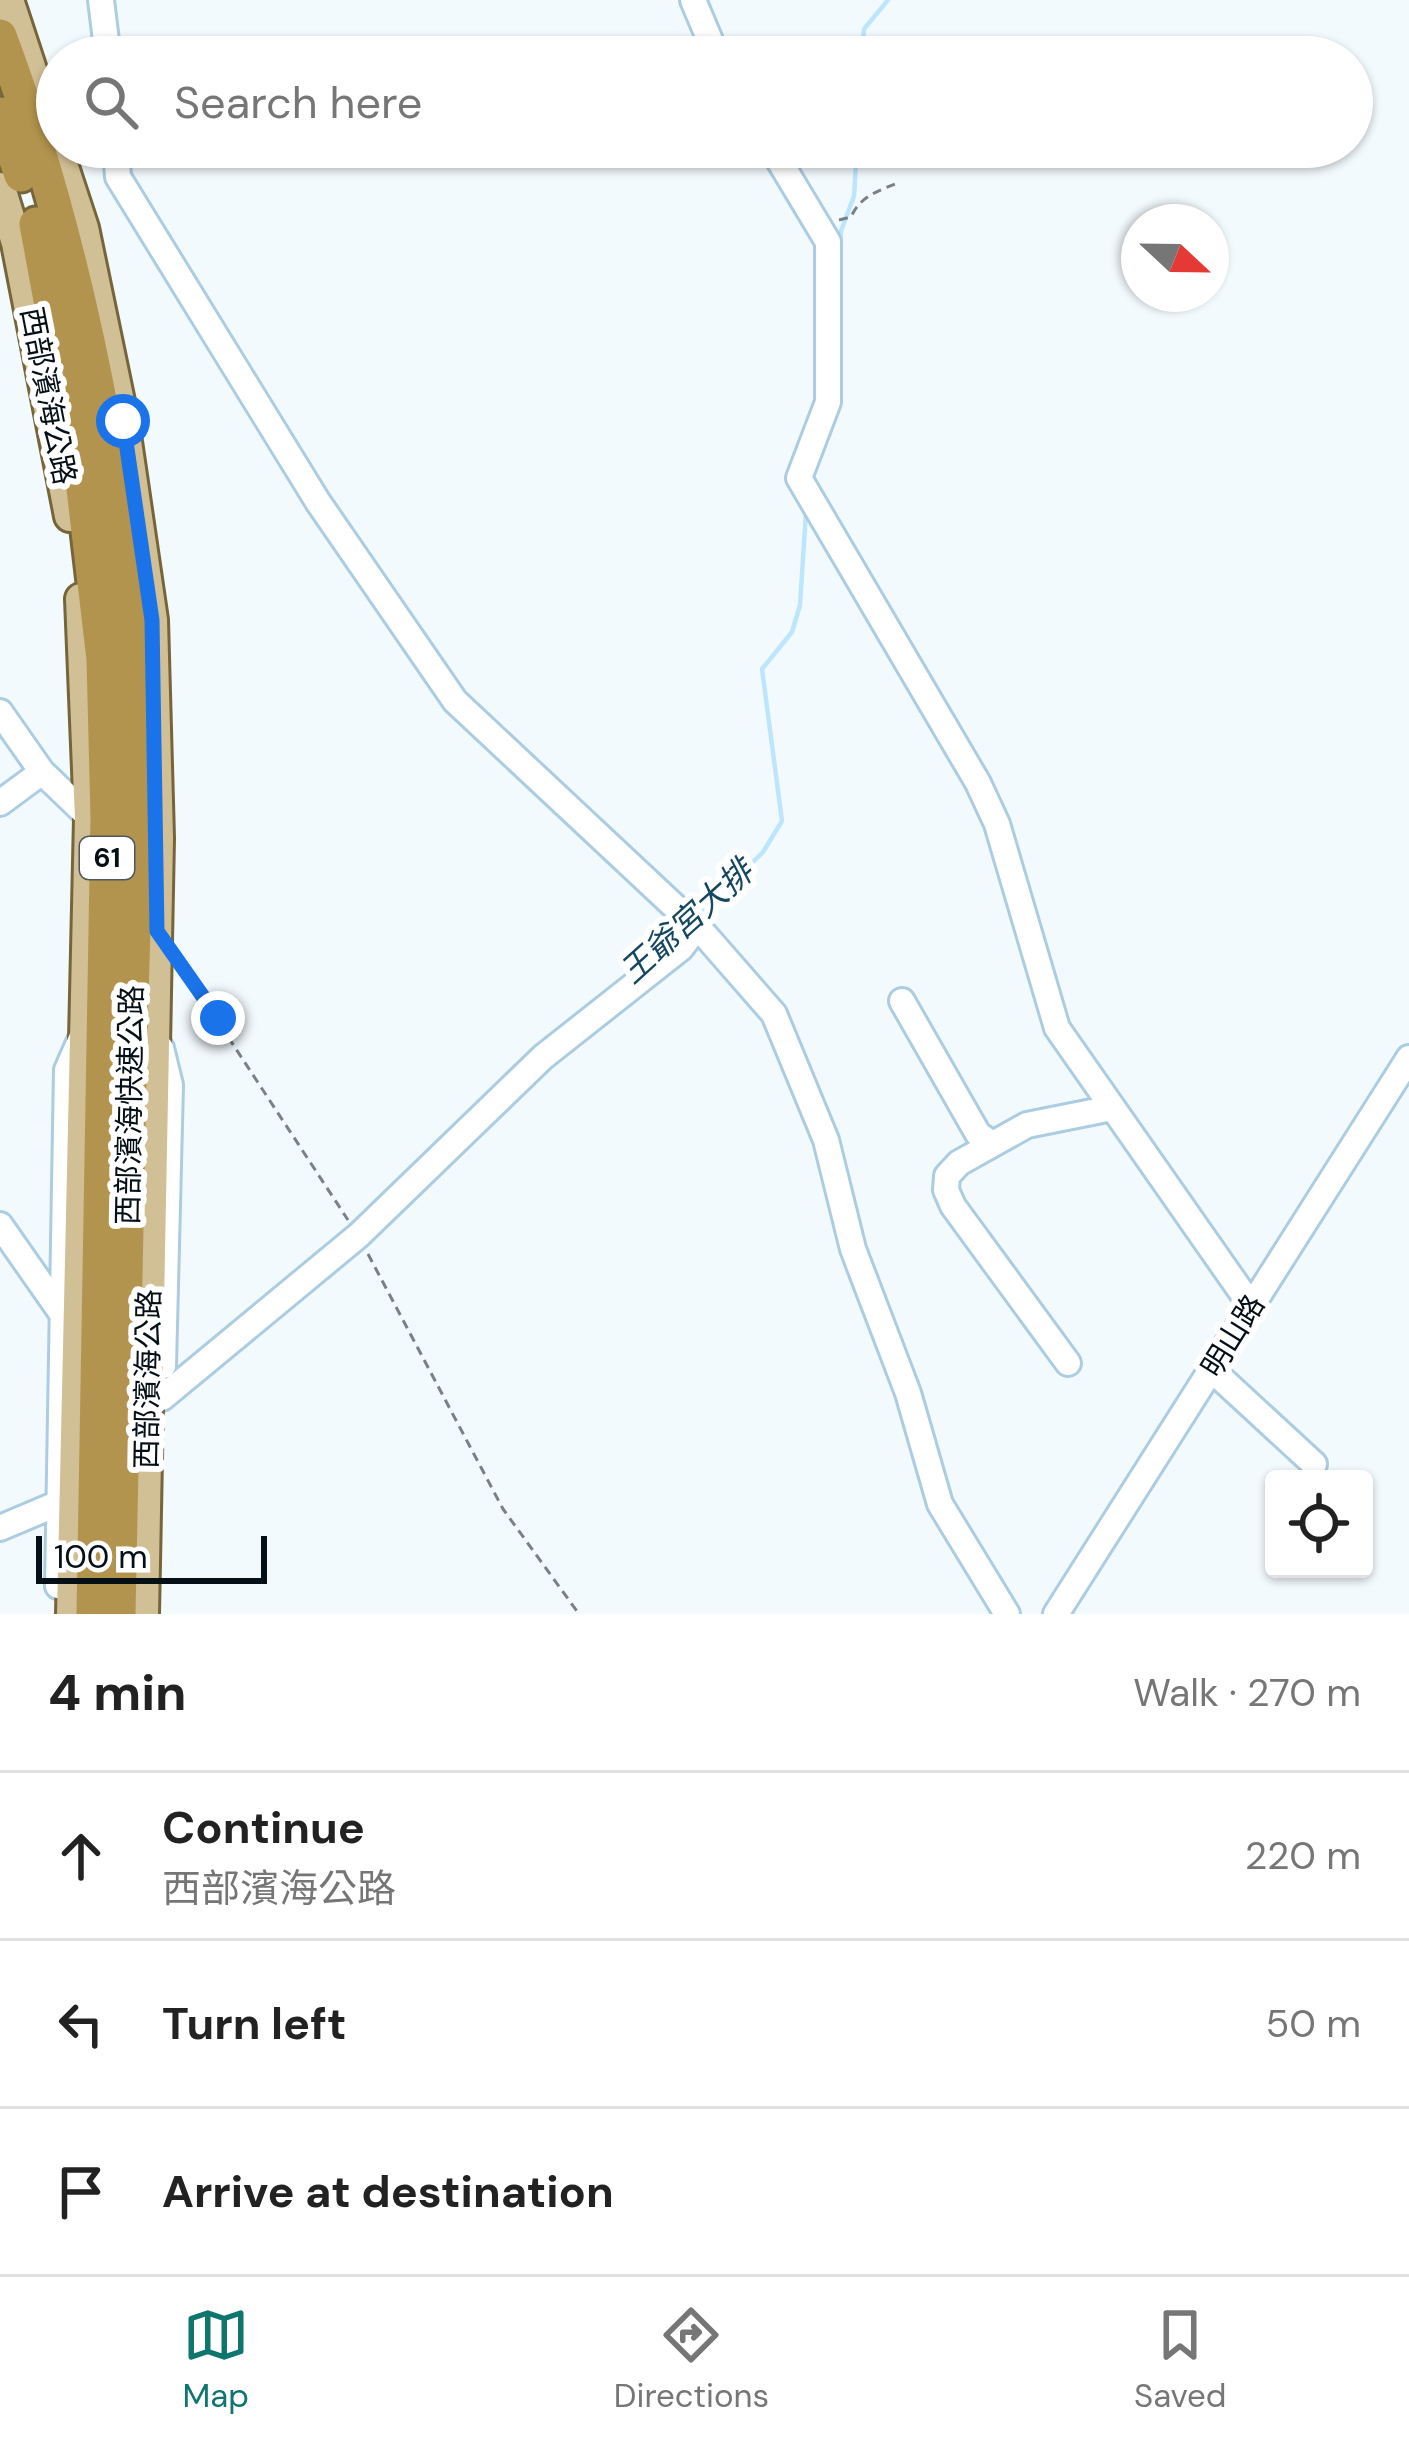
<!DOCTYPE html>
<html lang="en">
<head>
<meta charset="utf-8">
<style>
	:root { --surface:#fff; --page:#f2f2f2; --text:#222; --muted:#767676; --line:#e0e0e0; --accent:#0f766e }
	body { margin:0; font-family:"DM Sans","Noto Sans TC",sans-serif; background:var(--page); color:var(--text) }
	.controls { position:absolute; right:36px; bottom:36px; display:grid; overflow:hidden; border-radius:12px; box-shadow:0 3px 9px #0004 }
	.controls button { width:108px; height:108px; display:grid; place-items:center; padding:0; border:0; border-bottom:3px solid var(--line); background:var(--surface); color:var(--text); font:60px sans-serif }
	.compass { position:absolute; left:1121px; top:204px; width:108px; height:108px; border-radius:50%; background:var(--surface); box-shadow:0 3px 9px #0004; rotate:112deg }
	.scale { position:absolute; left:36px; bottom:30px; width:231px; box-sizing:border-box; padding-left:12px; border:6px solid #050f16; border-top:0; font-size:33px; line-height:42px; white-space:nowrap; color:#050f16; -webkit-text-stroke:9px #fff; paint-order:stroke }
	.stop { position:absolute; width:36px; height:36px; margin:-27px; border:9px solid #1a73e8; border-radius:50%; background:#fff }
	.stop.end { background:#1a73e8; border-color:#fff; box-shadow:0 3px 12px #0008 }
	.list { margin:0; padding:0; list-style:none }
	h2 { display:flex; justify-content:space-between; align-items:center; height:156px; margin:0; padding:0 48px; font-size:51px }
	h2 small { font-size:39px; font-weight:400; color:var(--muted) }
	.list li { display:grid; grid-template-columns:78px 1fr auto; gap:36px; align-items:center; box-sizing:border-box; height:168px; padding:0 48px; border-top:3px solid var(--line) }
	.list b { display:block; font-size:45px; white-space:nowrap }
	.list p { margin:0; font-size:39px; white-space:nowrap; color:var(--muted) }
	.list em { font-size:39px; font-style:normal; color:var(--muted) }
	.icon { flex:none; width:66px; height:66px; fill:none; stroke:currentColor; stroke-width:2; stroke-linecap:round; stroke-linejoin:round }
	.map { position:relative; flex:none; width:1409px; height:1614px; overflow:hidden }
	.search { position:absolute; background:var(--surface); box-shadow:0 3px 9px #0004; left:36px; right:36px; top:36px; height:132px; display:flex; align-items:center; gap:30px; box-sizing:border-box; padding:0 42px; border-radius:66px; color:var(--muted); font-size:45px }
	.sheet { height:660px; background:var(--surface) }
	nav { display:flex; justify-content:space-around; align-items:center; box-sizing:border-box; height:168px; border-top:3px solid var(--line); background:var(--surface); font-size:33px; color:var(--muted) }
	nav a { display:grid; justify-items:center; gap:6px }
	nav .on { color:var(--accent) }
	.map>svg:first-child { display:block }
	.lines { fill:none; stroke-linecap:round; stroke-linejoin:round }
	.stream { stroke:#bde5fe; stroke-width:4.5 }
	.minor-casing { stroke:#accce1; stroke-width:30 }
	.major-casing { stroke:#76653a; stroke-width:36 }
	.highway-casing { stroke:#76653a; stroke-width:39 }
	.path { stroke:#788187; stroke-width:3; stroke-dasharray:9 6; stroke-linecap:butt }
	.minor { stroke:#fff; stroke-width:24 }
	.major { stroke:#d1bf95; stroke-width:30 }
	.highway { stroke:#b3944e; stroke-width:33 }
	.route { stroke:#1a73e8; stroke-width:15 }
	.labels { text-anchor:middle; stroke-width:12; stroke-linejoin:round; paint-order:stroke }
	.shield { fill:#fff; stroke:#50575c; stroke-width:3 }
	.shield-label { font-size:27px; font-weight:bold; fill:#050f16 }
	.street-label { font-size:30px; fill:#050f16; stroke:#fff }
	.water-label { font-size:33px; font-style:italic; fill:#164761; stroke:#fff }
</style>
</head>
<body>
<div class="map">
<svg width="1409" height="1614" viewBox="0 0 1409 1614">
	<rect width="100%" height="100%" fill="#f3fafe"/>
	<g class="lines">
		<path class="stream" d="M862,57l2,-28 24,-29
			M840,254l1,-23 13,-35 3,-49
			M697,916l66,-64 19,-31 -20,-152 30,-37 8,-27 6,-93
			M549,1037l52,-41"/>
		<defs>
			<path id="minor" d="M101,0l7,57
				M693,0l24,57
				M116,147l2,30 200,325 137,199 250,234 69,79 52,126 27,109 55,144 32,111 67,110
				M771,147l57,95v160l-29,76 179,305 19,41 60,204 195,279
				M0,712l42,60 48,46
				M0,803l42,-31
				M902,1001l76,133 14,10
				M161,1048l9,37 -7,281
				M0,1225l60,86
				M1068,1363l-115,-157 -7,-16 1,-14 12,-13 68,-38 85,-17
				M1212,1370l102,94
				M162,1398l197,-163 184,-178 138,-109 16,-21
				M0,1528l59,-25
				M58,1586l9,-516 15,-34
				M1056,1614l353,-556"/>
			<path id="major" d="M8,0l75,228 40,193 29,199 6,218 -15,776
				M0,188l17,55 53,273
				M72,1614l18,-796 -9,-219"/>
			<path id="highway" d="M0,36c69,184 121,422 133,618 8,126 1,254 -2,380 -4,194 -8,387 -12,580
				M0,114l21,61
				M36,224l44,239 23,196 4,158 -14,797"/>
		</defs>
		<use href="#minor" class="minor-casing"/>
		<use href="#major" class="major-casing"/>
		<use href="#highway" class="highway-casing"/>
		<path class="path" d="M839,220l12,-3c10,-22 28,-26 49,-35
			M179,962l169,258
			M368,1254l135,255 76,105"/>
		<use href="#minor" class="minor"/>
		<use href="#major" class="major"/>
		<use href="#highway" class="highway"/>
	</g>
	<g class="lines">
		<path class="route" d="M123,421l29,199 5,311 61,87"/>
	</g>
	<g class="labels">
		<rect class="shield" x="80" y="837" width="54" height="42" rx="9"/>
		<g class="shield-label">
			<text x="107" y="867">61</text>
		</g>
		<g class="street-label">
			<text transform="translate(48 396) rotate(79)" y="10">西部濱海公路</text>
			<text transform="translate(130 1105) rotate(-89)" y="10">西部濱海快速公路</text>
			<text transform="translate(1233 1336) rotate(-58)" y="10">明山路</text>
			<text transform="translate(148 1379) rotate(-89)" y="10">西部濱海公路</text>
		</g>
		<g class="water-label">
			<text transform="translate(686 921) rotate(-42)" y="12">王爺宮大排</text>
		</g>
	</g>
</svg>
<div class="controls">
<button><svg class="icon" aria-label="locate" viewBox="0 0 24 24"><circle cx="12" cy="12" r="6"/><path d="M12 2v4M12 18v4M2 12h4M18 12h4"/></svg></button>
</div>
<svg class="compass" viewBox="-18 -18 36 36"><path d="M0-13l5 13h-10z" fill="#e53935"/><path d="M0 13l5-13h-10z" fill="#767676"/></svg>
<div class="scale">100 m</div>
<div class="stop" style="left:123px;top:421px"></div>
<div class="stop end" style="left:218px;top:1018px"></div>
<div class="search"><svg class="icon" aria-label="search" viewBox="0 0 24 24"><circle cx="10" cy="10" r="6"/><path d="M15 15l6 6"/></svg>Search here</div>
</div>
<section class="sheet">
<h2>4 min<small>Walk · 270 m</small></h2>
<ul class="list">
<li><svg class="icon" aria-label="ahead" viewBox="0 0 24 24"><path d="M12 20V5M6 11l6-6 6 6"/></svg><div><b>Continue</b><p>西部濱海公路</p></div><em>220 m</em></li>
<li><svg class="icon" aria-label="left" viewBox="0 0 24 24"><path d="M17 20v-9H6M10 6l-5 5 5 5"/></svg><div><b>Turn left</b></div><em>50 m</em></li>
<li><svg class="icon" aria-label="arrive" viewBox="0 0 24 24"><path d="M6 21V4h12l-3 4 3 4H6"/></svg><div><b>Arrive at destination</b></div></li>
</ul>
</section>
<nav>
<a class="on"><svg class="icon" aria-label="map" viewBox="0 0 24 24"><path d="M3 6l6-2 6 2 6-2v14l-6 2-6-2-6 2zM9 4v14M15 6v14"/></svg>Map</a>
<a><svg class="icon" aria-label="directions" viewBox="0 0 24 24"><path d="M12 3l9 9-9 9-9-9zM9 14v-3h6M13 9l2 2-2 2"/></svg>Directions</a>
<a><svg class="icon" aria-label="saved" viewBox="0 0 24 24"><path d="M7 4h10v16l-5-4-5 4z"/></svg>Saved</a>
</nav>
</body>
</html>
